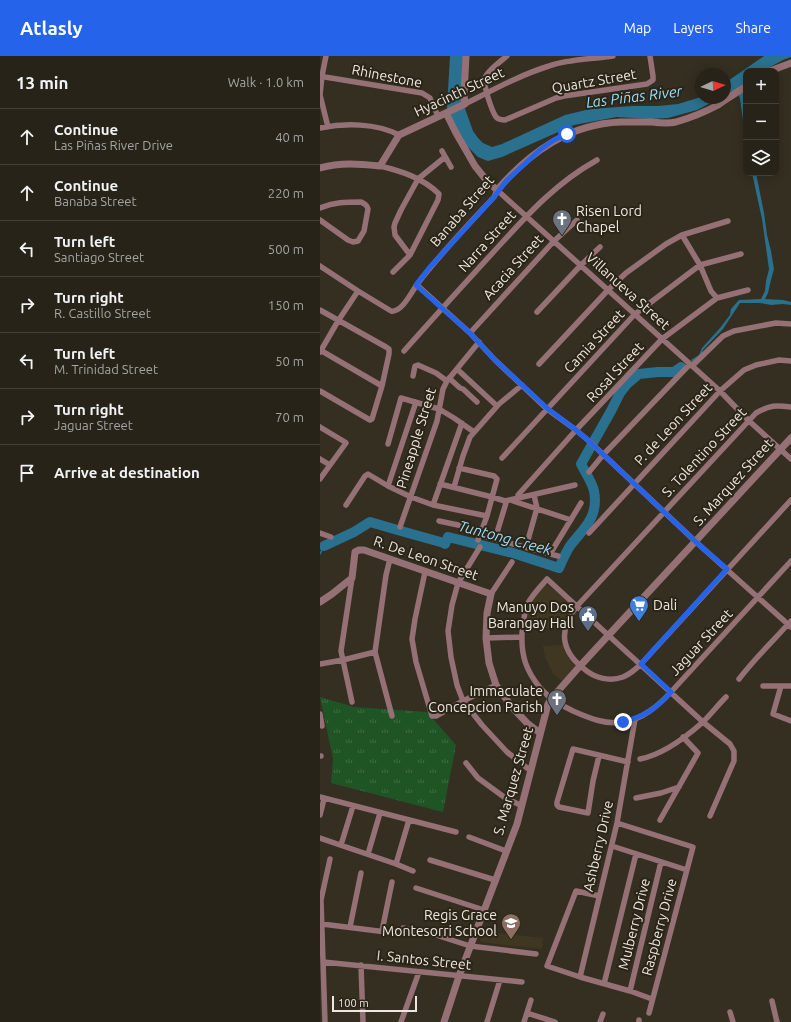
<!DOCTYPE html>
<html lang="en">
<head>
<meta charset="utf-8">
<style>
	:root { --surface:#272318; --page:#332f25; --text:#f1f3f6; --muted:#a4a4a2; --line:#434037; --accent:#2563eb }
	body { margin:0; font-family:Ubuntu,sans-serif; background:var(--page); color:var(--text) }
	.controls { position:absolute; right:12px; top:12px; display:grid; overflow:hidden; border-radius:8px; box-shadow:0 2px 10px #0003 }
	.controls button { width:36px; height:36px; display:grid; place-items:center; padding:0; border:0; border-bottom:1px solid var(--line); background:var(--surface); color:var(--text); font:20px sans-serif }
	.compass { position:absolute; left:375px; top:12px; width:36px; height:36px; border-radius:50%; background:var(--surface); box-shadow:0 2px 10px #0003; rotate:86deg }
	.scale { position:absolute; left:12px; bottom:10px; width:85px; box-sizing:border-box; padding-left:4px; border:2px solid #ece8df; border-top:0; font-size:11px; line-height:14px; white-space:nowrap; color:#ece8df; -webkit-text-stroke:3px #2a2516; paint-order:stroke }
	.stop { position:absolute; width:12px; height:12px; margin:-9px; border:3px solid #2563eb; border-radius:50%; background:#fff }
	.stop.end { background:#2563eb; border-color:#fff; box-shadow:0 1px 4px #0008 }
	.list { margin:0; padding:0; list-style:none }
	h2 { display:flex; justify-content:space-between; align-items:center; height:52px; margin:0; padding:0 16px; font-size:17px }
	h2 small { font-size:13px; font-weight:400; color:var(--muted) }
	.list li { display:grid; grid-template-columns:26px 1fr auto; gap:12px; align-items:center; box-sizing:border-box; height:56px; padding:0 16px; border-top:1px solid var(--line) }
	.list b { display:block; font-size:15px; white-space:nowrap }
	.list p { margin:0; font-size:13px; white-space:nowrap; color:var(--muted) }
	.list em { font-size:13px; font-style:normal; color:var(--muted) }
	.icon { flex:none; width:22px; height:22px; fill:none; stroke:currentColor; stroke-width:2; stroke-linecap:round; stroke-linejoin:round }
	.map { position:relative; flex:none; width:471px; height:966px; overflow:hidden }
	header { display:flex; align-items:center; gap:24px; box-sizing:border-box; height:56px; padding:0 20px; background:var(--accent); color:#fff }
	header strong { font-size:19px }
	nav { display:flex; gap:22px; margin-inline-start:auto; font-size:14px }
	main { display:flex }
	aside { flex:1; background:var(--surface) }
	.map>svg:first-child { display:block }
	.built { fill:#3f3721 }
	.grass { fill:url(#grass-tufts) }
	.water { fill:#29718f }
	.lines { fill:none; stroke-linecap:round; stroke-linejoin:round }
	.stream { stroke:#29718f; stroke-width:1.5 }
	.river { stroke:#29718f; stroke-width:10 }
	.minor { stroke:#957075; stroke-width:5.5 }
	.tertiary { stroke:#957075; stroke-width:7 }
	.route { stroke:#2563eb; stroke-width:5 }
	.labels { text-anchor:middle; stroke-width:4; stroke-linejoin:round; paint-order:stroke }
	.street-label { font-size:14px; fill:#ece8df; stroke:#2a2516 }
	.poi-label { font-size:14px; fill:#ece8df; stroke:#2a2516; text-anchor:end }
	.water-label { font-size:15px; font-style:italic; fill:#99ddfd; stroke:#2a2516 }
</style>
</head>
<body>
<header>
<strong>Atlasly</strong>
<nav><a>Map</a><a>Layers</a><a>Share</a></nav>
</header>
<main>
<aside>
<h2>13 min<small>Walk · 1.0 km</small></h2>
<ul class="list">
<li><svg class="icon" aria-label="ahead" viewBox="0 0 24 24"><path d="M12 20V5M6 11l6-6 6 6"/></svg><div><b>Continue</b><p>Las Piñas River Drive</p></div><em>40 m</em></li>
<li><svg class="icon" aria-label="ahead" viewBox="0 0 24 24"><path d="M12 20V5M6 11l6-6 6 6"/></svg><div><b>Continue</b><p>Banaba Street</p></div><em>220 m</em></li>
<li><svg class="icon" aria-label="left" viewBox="0 0 24 24"><path d="M17 20v-9H6M10 6l-5 5 5 5"/></svg><div><b>Turn left</b><p>Santiago Street</p></div><em>500 m</em></li>
<li><svg class="icon" aria-label="right" viewBox="0 0 24 24"><path d="M7 20v-9h11M14 6l5 5-5 5"/></svg><div><b>Turn right</b><p>R. Castillo Street</p></div><em>150 m</em></li>
<li><svg class="icon" aria-label="left" viewBox="0 0 24 24"><path d="M17 20v-9H6M10 6l-5 5 5 5"/></svg><div><b>Turn left</b><p>M. Trinidad Street</p></div><em>50 m</em></li>
<li><svg class="icon" aria-label="right" viewBox="0 0 24 24"><path d="M7 20v-9h11M14 6l5 5-5 5"/></svg><div><b>Turn right</b><p>Jaguar Street</p></div><em>70 m</em></li>
<li><svg class="icon" aria-label="arrive" viewBox="0 0 24 24"><path d="M6 21V4h12l-3 4 3 4H6"/></svg><div><b>Arrive at destination</b></div></li>
</ul>
</aside>
<div class="map">
<svg width="471" height="966" viewBox="0 0 471 966">
	<defs>
		<pattern id="grass-tufts" width="24" height="20" patternUnits="userSpaceOnUse"><rect width="24" height="20" fill="#1f5525"/><path d="M3 7l-1-3M5 7V3M7 7l1-3M15 17l-1-3M17 17v-4M19 17l1-3" fill="none" stroke="#406d44"/></pattern>
	</defs>
	<rect width="100%" height="100%" fill="#342f20"/>
	<path class="built" d="M225,527l29,22 -9,12 -5,12 -32,-2 -2,-13 3,-10z
		M243,589v4l5,8 9,9 -15,15 -9,-7 -8,-17 -2,-11z
		M161,875l62,7 -1,11 -62,-7z"/>
	<path class="grass" d="M0,641l34,10 73,5 29,33 -13,67 -112,-29 2,-24z"/>
	<path class="water" d="M130,0h13l-1,44 11,31 5,7 5,5 9,4 10,-3 63,-29 25,-6 43,-3h25l20,-2 23,-7 19,1 -23,12 -29,8 -18,1 -33,-2 -43,8 -72,32 -14,4 -3,-1 -7,-3 -13,-13 -5,-9 -13,-27z
		M444,0h27v1l-8,3 -20,11h-17v12l-3,2 3,17v39l-6,-42 -3,-10 -12,6v-12z
		M432,117h4l8,40 3,22 4,16 3,18 -3,11 -3,13 -3,6 18,1 8,2v3l-8,-1 -12,1 -11,-2h-20l-17,26 -20,21 -2,6 -8,7 -2,-3 8,-5 3,-7 18,-20 10,-13 1,-6 8,-9 22,-1 4,-8 1,-10 3,-12 -7,-50z"/>
	<g class="lines">
		<path class="stream" d="M361,311l5,-2
			M0,498l4,-8"/>
		<path class="river" d="M4,490l30,-14 16,-10 31,9 43,12 1,1 3,-7 65,16 46,15c3,-7 7,-16 11,-22 14,-18 29,-29 24,-55 -2,-9 -9,-19 -13,-27l30,-53 9,-18 7,-9 12,-10 19,-2h16l7,-5"/>
		<path class="minor" d="M6,0l-4,20 -2,19 8,32
			M187,0c-6,5 -20,15 -22,22 -2,8 7,33 11,39 3,3 6,3 9,3l51,-22 8,-2 83,-12 6,-4v-4l-3,-20
			M0,20l5,1 97,16 8,5 8,18
			M145,48c28,-14 55,-29 84,-38 19,-7 44,-7 64,-10
			M0,72c25,-5 56,-5 79,7
			M122,95l9,16
			M60,110c21,5 43,12 59,28l-1,6 -28,55 -17,17
			M0,152c15,-6 25,-6 41,-6 4,2 6,3 7,7l-4,22 -6,10 -5,1 -5,-2 -28,-20
			M362,179l18,30 11,26 6,7
			M90,199l-15,-20 -1,-8 1,-4 6,-13 17,-31 27,-22
			M0,210l38,25 33,20c11,2 21,-20 27,-28 23,-30 50,-58 76,-86l3,-7 223,201 28,29 43,39
			M97,229l53,48 25,27 52,49 29,21 14,12 106,100 95,85
			M0,254l66,37 3,2v5l-7,32 -10,33 -2,1 -50,-29
			M217,256l44,-47 19,-18
			M150,277l84,-92 23,-21
			M0,294l62,36
			M84,295c31,-35 62,-69 94,-104 31,-34 58,-64 99,-87
			M0,296l18,-31 20,-30
			M219,308l69,-74 18,-17 40,-29 16,-9 46,-14
			M372,310l31,-30 11,-5 42,-8 15,1
			M137,313l40,37
			M93,320l2,-10 3,-1 18,8 11,8
			M129,322l11,10 3,1 14,13
			M471,351c-15,-2 -21,-2 -35,6l-179,193c-18,22 -17,44 6,62 11,10 26,14 40,9 7,-3 13,-8 18,-13l150,-164
			M0,371l25,15 1,1 -26,36
			M68,388l13,-46 38,11 15,9 20,14
			M182,402l132,-143 66,-50 41,-11
			M0,403l10,6
			M139,412l35,8 3,3 -10,37 -9,24
			M269,416l14,-17 87,-91
			M120,428l52,13 13,4
			M68,430l28,-84
			M134,431l9,-31 7,-19 29,-33 23,-19
			M198,439l58,-65 86,-91 55,-41 31,-8
			M185,445l70,-16
			M193,445l58,19
			M26,449l19,-29 3,-2 20,12 23,11 22,8 54,11
			M113,449l29,-82
			M119,465l43,9
			M80,471l37,-106 6,-32 4,-8 32,-39
			M0,477l11,4
			M269,477l131,-142 24,-21 12,-5 23,-5 12,1
			M160,479l78,21
			M175,483l11,-36 -1,-2
			M160,491l-22,36 -6,22 -4,26 3,26 6,28 6,16 19,24 25,27 24,19
			M206,491l11,-39 -3,-13
			M230,498l31,-51
			M70,503l-4,16 -11,77 17,64
			M105,516l-10,47 -3,20 4,23 16,54h4l27,-15 33,-16
			M32,522l-11,73 11,51
			M171,538l21,-32
			M166,582l36,-1
			M0,608l23,-4 32,-8
			M419,623c17,-22 34,-38 52,-58
			M443,630h28
			M461,630l-8,28 18,7
			M0,658l2,12
			M0,700h1
			M279,700l-6,25 -5,32 -29,-6 -2,-2v-3l16,-53 55,13
			M320,703c22,-4 46,-22 63,-37 8,-8 15,-17 23,-25
			M146,707l12,15 26,19 18,9
			M0,741l136,35
			M316,742l25,-5 18,-6
			M0,759l4,-16
			M390,760l24,-55v-10l-4,-7 -27,-22 -156,-143c-6,7 -14,15 -19,24 -4,9 -5,20 -6,30 -1,23 4,38 19,56 3,3 7,7 11,10 6,5 14,8 21,12 16,7 32,14 50,11 20,-3 35,-16 48,-30l120,-131
			M89,764l-13,44 17,7
			M340,764l38,-67 -15,-16
			M297,767l76,24 -44,166
			M149,781l37,14
			M0,782l76,26
			M21,789l12,-39
			M292,790l75,24
			M48,798l12,-41
			M110,804l65,20
			M96,832l68,22
			M279,840l-23,-5 -29,75 33,11 50,14 22,8
			M2,868l72,9
			M30,871l11,-54
			M83,872l33,7 34,11 66,8
			M62,875l10,-49
			M3,906l199,20
			M41,909l2,57
			M260,921l37,-154 18,-104
			M284,928l32,-130
			M310,935l31,-129
			M452,945l5,21
			M410,956l3,10
			M207,957l28,9
			M5,966l-4,-122 9,-41
			M81,966l18,-50
			M167,966l13,-42
			M204,966l7,-22
			M280,966l3,-8
			M319,966v-2"/>
		<path class="tertiary" d="M450,15l21,-8
			M126,57l10,20 19,33 12,15 10,9c33,-38 72,-66 124,-68 10,0 20,0 31,0 8,1 16,2 24,0 14,-4 29,-10 42,-17 9,-6 18,-13 28,-18
			M0,112c20,-6 40,-4 60,-2l19,-31 66,-31 -1,-9 2,-39
			M0,546l12,-8 20,-16 3,-26 4,-2h5l127,44 -4,19 -1,25 3,25 7,22 16,22 15,16 13,10
			M124,966l15,-46 58,-152 31,-120 3,-5 29,-33 211,-228"/>
	</g>
	<g class="lines">
		<path class="route" d="M247,78l-13,6 -13,9 -34,31 -13,17 -64,70 -14,18 54,48 25,27 53,49 28,21 14,12 106,100 31,27 -86,95 30,28c-16,17 -25,24 -48,30"/>
	</g>
	<defs>
		<symbol id="church-pin" viewBox="-11 -11 22 30"><path d="M0 17L-7.5 6A9.5 9.5 0 1 1 7.5 6Z" fill="#6b7280" stroke="#2a2516"/><path d="M-1.2-6h2.4v3.5h3.3v2.4h-3.3V6h-2.4V-.1h-3.3v-2.4h3.3Z" fill="#fff"/></symbol>
		<symbol id="supermarket-pin" viewBox="-11 -11 22 30"><path d="M0 17L-7.5 6A9.5 9.5 0 1 1 7.5 6Z" fill="#3f7fe0" stroke="#2a2516"/><path d="M-6-5.5h2.5l.6 2H6L4.5 2H-2.5L-4.4-4H-6ZM-1.5 3.2a1.3 1.3 0 1 0 .1 0ZM3 3.2a1.3 1.3 0 1 0 .1 0Z" fill="#fff"/></symbol>
		<symbol id="civic-pin" viewBox="-11 -11 22 30"><path d="M0 17L-7.5 6A9.5 9.5 0 1 1 7.5 6Z" fill="#5c6f8a" stroke="#2a2516"/><path d="M-.6-6.5H3V-4.5H.6V-3L4-1V1h2V6H-6V1h2V-1L-.6-3ZM-1.2 2.5V6h2.4V2.5Z" fill="#fff"/></symbol>
		<symbol id="school-pin" viewBox="-11 -11 22 30"><path d="M0 17L-7.5 6A9.5 9.5 0 1 1 7.5 6Z" fill="#8d6e63" stroke="#2a2516"/><path d="M0-5L7-2L0 1L-7-2ZM-4 1L0 2.5L4 1V4Q0 6-4 4Z" fill="#fff"/></symbol>
	</defs>
	<g fill-rule="evenodd">
		<use href="#church-pin" x="231" y="152" width="22" height="30"/>
		<use href="#supermarket-pin" x="308" y="538" width="22" height="30"/>
		<use href="#civic-pin" x="257" y="548" width="22" height="30"/>
		<use href="#church-pin" x="226" y="632" width="22" height="30"/>
		<use href="#school-pin" x="180" y="856" width="22" height="30"/>
	</g>
	<g class="labels">
		<g class="street-label">
			<text transform="translate(67 20) rotate(11)" y="5">Rhinestone</text>
			<text transform="translate(274 25) rotate(-10)" y="5">Quartz Street</text>
			<text transform="translate(139 36) rotate(-25)" y="5">Hyacinth Street</text>
			<text transform="translate(142 155) rotate(-49)" y="5">Banaba Street</text>
			<text transform="translate(167 185) rotate(-48)" y="5">Narra Street</text>
			<text transform="translate(193 211) rotate(-48)" y="5">Acacia Street</text>
			<text transform="translate(308 235) rotate(42)" y="5">Villanueva Street</text>
			<text transform="translate(274 285) rotate(-47)" y="5">Camia Street</text>
			<text transform="translate(295 316) rotate(-47)" y="5">Rosal Street</text>
			<text transform="translate(353 368) rotate(-47)" y="5">P. de Leon Street</text>
			<text transform="translate(96 382) rotate(-73)" y="5">Pineapple Street</text>
			<text transform="translate(384 396) rotate(-47)" y="5">S. Tolentino Street</text>
			<text transform="translate(413 426) rotate(-48)" y="5">S. Marquez Street</text>
			<text transform="translate(106 502) rotate(19)" y="5">R. De Leon Street</text>
			<text transform="translate(381 586) rotate(-47)" y="5">Jaguar Street</text>
			<text transform="translate(193 725) rotate(-74)" y="5">S. Marquez Street</text>
			<text transform="translate(278 790) rotate(-77)" y="5">Ashberry Drive</text>
			<text transform="translate(314 868) rotate(-76)" y="5">Mulberry Drive</text>
			<text transform="translate(339 871) rotate(-75)" y="5">Raspberry Drive</text>
			<text transform="translate(104 904) rotate(6)" y="5">I. Santos Street</text>
		</g>
		<g class="poi-label">
			<text x="256" y="160" text-anchor="start">Risen Lord<tspan x="256" dy="16">Chapel</tspan></text>
			<text x="333" y="554" text-anchor="start">Dali</text>
			<text x="254" y="556">Manuyo Dos<tspan x="254" dy="16">Barangay Hall</tspan></text>
			<text x="223" y="640">Immaculate<tspan x="223" dy="16">Concepcion Parish</tspan></text>
			<text x="177" y="864">Regis Grace<tspan x="177" dy="16">Montesorri School</tspan></text>
		</g>
		<g class="water-label">
			<text transform="translate(314 41) rotate(-7)" y="5">Las Piñas River</text>
			<text transform="translate(185 482) rotate(15)" y="5">Tuntong Creek</text>
		</g>
	</g>
</svg>
<div class="controls">
<button>+</button>
<button>−</button>
<button><svg class="icon" aria-label="layers" viewBox="0 0 24 24"><path d="M12 4l9 5-9 5-9-5zM3 14l9 5 9-5"/></svg></button>
</div>
<svg class="compass" viewBox="-18 -18 36 36"><path d="M0-13l5 13h-10z" fill="#e53935"/><path d="M0 13l5-13h-10z" fill="#a4a4a2"/></svg>
<div class="scale">100 m</div>
<div class="stop" style="left:247px;top:78px"></div>
<div class="stop end" style="left:303px;top:666px"></div>
</div>
</main>
</body>
</html>
